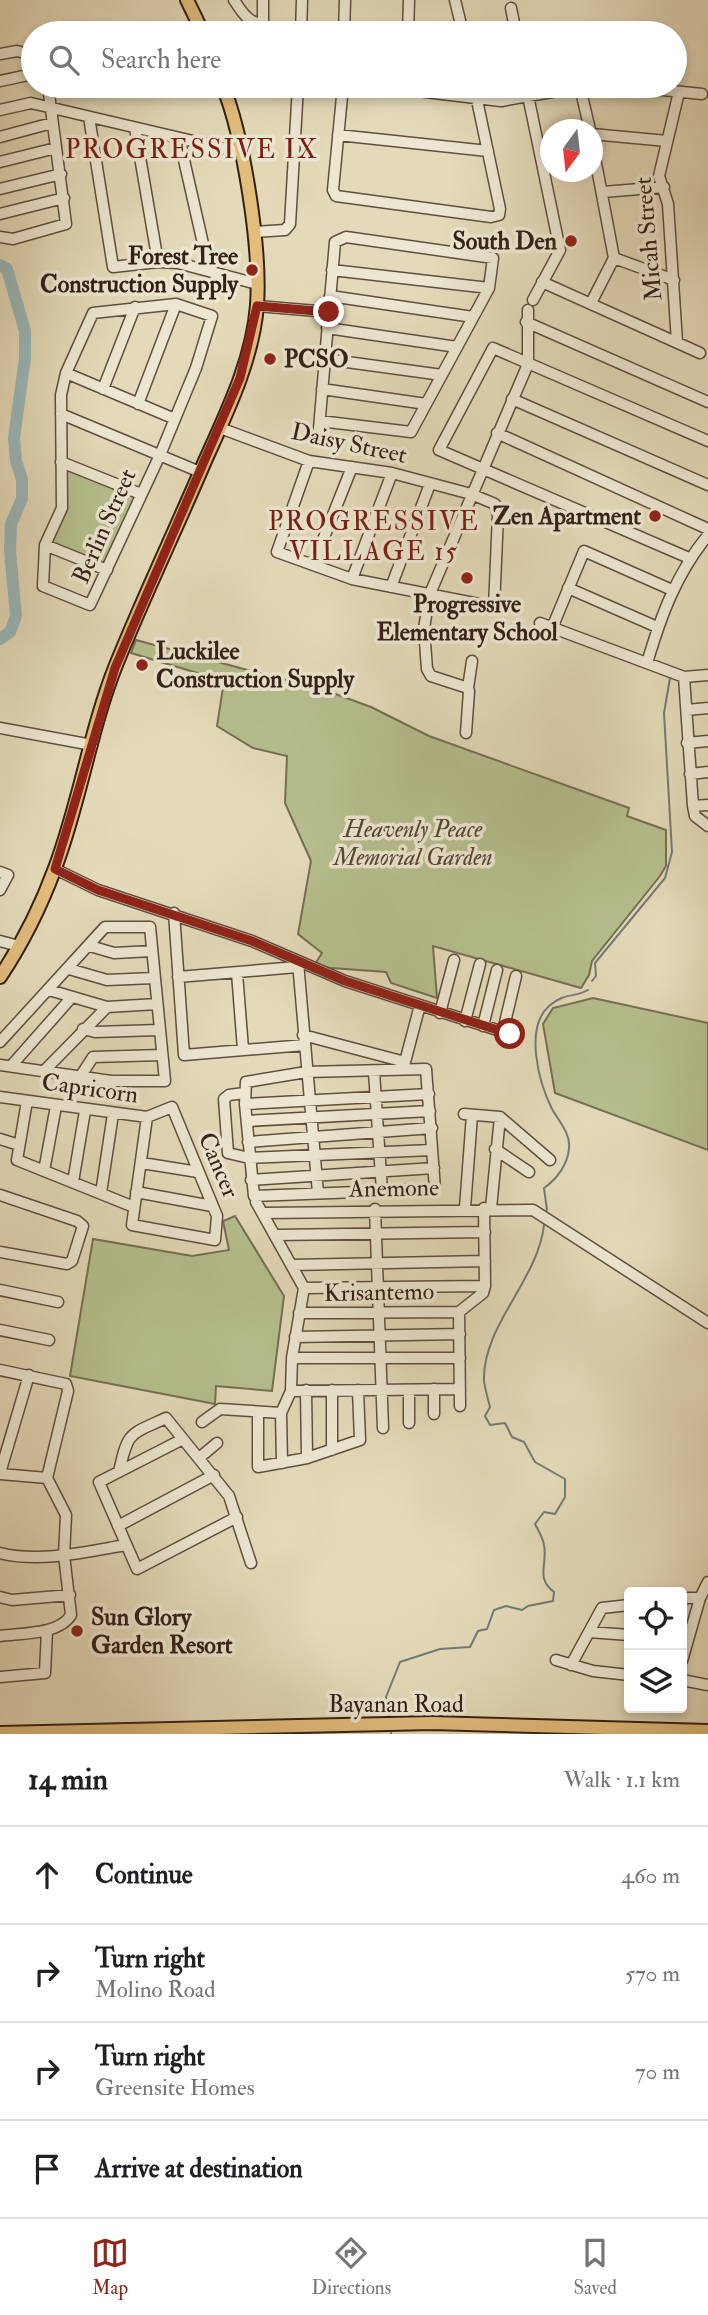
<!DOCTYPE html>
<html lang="en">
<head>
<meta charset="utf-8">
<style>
	:root { --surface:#fff; --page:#f6f6f6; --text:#202124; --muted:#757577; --line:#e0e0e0; --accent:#8f2418 }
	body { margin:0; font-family:"IM FELL Double Pica",serif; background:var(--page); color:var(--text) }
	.controls { position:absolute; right:21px; bottom:21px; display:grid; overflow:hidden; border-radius:7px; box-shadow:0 4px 10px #0003 }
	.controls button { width:63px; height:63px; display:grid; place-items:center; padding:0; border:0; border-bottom:2px solid var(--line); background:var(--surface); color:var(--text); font:35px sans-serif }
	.compass { position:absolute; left:540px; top:119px; width:63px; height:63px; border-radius:50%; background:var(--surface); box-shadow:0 4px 10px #0003; rotate:195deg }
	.stop { position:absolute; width:21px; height:21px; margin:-16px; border:5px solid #8f2418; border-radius:50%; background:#fff }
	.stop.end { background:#8f2418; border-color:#fff; box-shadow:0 2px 7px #0008 }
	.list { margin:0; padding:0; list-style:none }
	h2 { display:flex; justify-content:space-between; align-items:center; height:91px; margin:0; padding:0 28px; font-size:30px }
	h2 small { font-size:23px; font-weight:400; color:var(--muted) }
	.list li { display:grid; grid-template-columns:46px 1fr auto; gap:21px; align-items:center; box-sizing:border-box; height:98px; padding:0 28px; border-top:2px solid var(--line) }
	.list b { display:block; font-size:26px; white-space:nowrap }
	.list p { margin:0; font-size:23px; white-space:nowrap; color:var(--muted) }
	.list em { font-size:23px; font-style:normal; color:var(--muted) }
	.icon { flex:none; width:38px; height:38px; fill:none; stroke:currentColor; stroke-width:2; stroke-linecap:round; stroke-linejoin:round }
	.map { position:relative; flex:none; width:708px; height:1734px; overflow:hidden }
	.search { position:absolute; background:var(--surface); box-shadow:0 4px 10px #0003; left:21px; right:21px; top:21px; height:77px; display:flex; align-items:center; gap:18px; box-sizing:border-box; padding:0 24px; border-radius:38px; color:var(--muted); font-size:26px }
	.sheet { height:483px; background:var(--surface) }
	nav { display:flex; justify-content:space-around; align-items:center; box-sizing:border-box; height:98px; border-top:2px solid var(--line); background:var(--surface); font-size:19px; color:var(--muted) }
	nav a { display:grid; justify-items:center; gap:4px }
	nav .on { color:var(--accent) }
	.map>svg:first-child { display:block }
	.green { fill:#b6bf8e; stroke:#757052; stroke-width:2 }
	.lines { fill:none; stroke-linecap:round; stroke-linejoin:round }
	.stream { stroke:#727b79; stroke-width:2 }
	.river { stroke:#9bb8bb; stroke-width:12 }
	.minor-casing { stroke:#604e40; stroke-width:13 }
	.major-casing { stroke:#342017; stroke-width:16 }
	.minor { stroke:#ede7d2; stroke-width:10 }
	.major { stroke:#e2bd7c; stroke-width:12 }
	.route { stroke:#8f2418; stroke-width:9 }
	.poi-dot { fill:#8f2418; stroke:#ede7d2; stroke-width:2.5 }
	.labels { text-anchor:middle; stroke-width:7; stroke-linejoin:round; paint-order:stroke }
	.street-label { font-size:24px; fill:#342017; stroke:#ede7d2 }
	.poi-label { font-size:24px; font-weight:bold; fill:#342017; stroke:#ede7d2; text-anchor:end }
	.park-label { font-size:24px; font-style:italic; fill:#544835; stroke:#ede7d2 }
	.neighbourhood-label { font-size:26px; letter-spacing:2px; fill:#7a1f14; stroke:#ede7d2 }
</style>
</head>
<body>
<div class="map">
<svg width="708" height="1734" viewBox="0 0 708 1734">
	<rect width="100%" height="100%" fill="#e4dab9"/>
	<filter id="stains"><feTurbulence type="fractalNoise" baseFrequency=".00286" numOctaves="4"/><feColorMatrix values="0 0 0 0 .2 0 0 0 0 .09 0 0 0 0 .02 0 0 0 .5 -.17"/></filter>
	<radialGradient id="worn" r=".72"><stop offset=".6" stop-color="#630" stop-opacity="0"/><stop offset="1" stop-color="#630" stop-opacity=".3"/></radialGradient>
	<path class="green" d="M66,466l70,29 -31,72 -56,-23 16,-35z
		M136,640l194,52 41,15 58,29 200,72 -2,8 39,14v36l-6,10 -68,85 -3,14 -8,13 -148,-42 4,52 -46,-15 -5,-11 -68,-5 -3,-3 7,-11 -24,-19 13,-73 -26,-58 2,-47 -34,-8 -36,-22 7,-45 -93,-28z
		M593,998l115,25v127l-153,-57 -12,-69 10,-16z
		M235,1216l49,80 -12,95 -56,-5 -1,18 -145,-28 23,-137 99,17 37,-6 -6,-29z"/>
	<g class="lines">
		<path class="stream" d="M592,981l4,-5 -1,-13 70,-85 7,-26 -8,-139 6,-35
			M547,1210l-3,-22c13,-9 24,-24 25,-40 2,-14 -11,-28 -17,-39 -13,-26 -28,-81 -3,-103 16,-14 25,-8 39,-16
			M389,1717l-3,-20 14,-35 40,-13 30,-2 8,-16 9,-2 7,-19 12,-4 16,4 6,-4 25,-5 1,-9c-19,-14 -6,-28 -10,-47 -1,-7 -6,-15 -9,-21l9,-12 11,2 10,-17v-18l-30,-17 -11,-20 -12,-5 -7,-14 -15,2 -5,-9 5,-9c-2,-8 -5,-18 -6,-26 -2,-55 54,-101 60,-156
			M391,1733v1"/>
		<path class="river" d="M0,265l7,4 18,62v27l-11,80 2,23 6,18v20l-11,25 -1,27 6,65 -6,16 -10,7"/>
		<defs>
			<path id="minor" d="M234,0c7,11 15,24 29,24
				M455,0l8,33
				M511,8l5,25
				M263,33v-33
				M301,33l1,-33
				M344,33l1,-33
				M408,33l1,-33
				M523,33l22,-5
				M0,54l17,-3 16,4
				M0,81l33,-7
				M343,86l-10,104 3,6 155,21 8,-2 1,-6 -26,-123
				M375,86l126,15 85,-15
				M526,86l34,164 -27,50
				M623,86l79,8
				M580,87l10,43
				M226,91l19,-5
				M0,110l31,-7 209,49
				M89,117l24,150 45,-5 20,1 79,21
				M135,128l23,134
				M592,134l75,7
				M338,135l150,16
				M0,137l52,-14
				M179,138l30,132
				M0,162l56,-14
				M0,189l61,-15
				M603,192l61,-5
				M0,214l64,-16
				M254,232l31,-2 5,-6 8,-138
				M0,237l13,2 53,-15 -18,-138
				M614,258l60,22
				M332,270l157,18
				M542,282l158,71
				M330,296l143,21
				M591,303l23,-45 -22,-116
				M176,304l36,12 -16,52 -36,87 -70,150 -47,-19 2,-41 17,-37 -1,-113 5,-22 27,-60z
				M257,306l72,6
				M526,322l182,80
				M327,328l130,19
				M677,342l-9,-138 -9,-28 20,-84
				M325,359l117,16
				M66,373l109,46
				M103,389l32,-82
				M322,389l104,15
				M512,399l196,86
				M138,404l38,-100
				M61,414l139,58
				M220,428l89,33 83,12 79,21 24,10 3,11 -4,92 -142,-28 -75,-27 32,-91
				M497,433l211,96
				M318,440l17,-198 11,-5 147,21 -4,30 -78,144 -91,-11
				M61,462l80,32
				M45,545l62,25
				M689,558l-250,-108 54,-102 215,93
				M313,565l39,-98
				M352,579l40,-106
				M391,587l39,-103
				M568,588l89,39
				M540,623l144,54 24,-2
				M552,628l32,-77 88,39
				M647,663c14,-47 29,-89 61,-128
				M684,677l9,129 2,10 13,10
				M468,688l4,-27
				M687,710l21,-2
				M0,728l92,17
				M466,733l3,-42 -1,-3 -37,-12 -4,-7 -3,-40 5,-33 99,-232v-54
				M687,743l21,-2
				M690,774l18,-2
				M693,806l15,-1
				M55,869l43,21 154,51 93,40 165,53
				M0,872l8,3 -8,15
				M174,913l10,142 121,-10
				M0,941l19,5
				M90,946l24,7 38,-2
				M298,962l20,231
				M69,969l38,11 47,-2
				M237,973l6,76
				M178,977l119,-10
				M49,990l58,17 50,-3
				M440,1013l14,-53
				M465,1021l15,-57
				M483,1026l14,-56
				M83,1029l12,3 64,-2
				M503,1031l13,-55
				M303,1035l102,27 15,-57
				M0,1042l105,-115h45l15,154h-54l-111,-16
				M11,1066l61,-69
				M426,1069l9,120 -181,7 -9,-92 1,-22 60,-10z
				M44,1071l63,-64
				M374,1072l8,119
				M80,1077l13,-20 68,-2
				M244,1093l-15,2 -5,4 4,54 21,5 183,-8
				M0,1097l147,20 25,-10 45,109 -2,24 -83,-15 15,-108
				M27,1101l-10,59 117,47
				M245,1104l184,-10
				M464,1114l36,3 50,43
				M247,1121l183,-10
				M0,1139l19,6
				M248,1142l184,-14
				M495,1149l34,23
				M142,1163l56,9
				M44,1171l12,-65
				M251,1180l183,-12
				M73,1182l12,-71
				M136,1192l76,14
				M101,1193l12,-79
				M0,1195l77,26 6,5 -11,35 -5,3 -67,-12
				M256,1202l48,86 -12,70 -1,33
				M465,1208l7,-93
				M491,1208l9,-91
				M375,1209l8,219
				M263,1213l270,-3 175,113
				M276,1235l209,-3
				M292,1265l193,-4
				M304,1288l181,-2
				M0,1290l58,12
				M299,1313l160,-1
				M0,1330l49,10
				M295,1337l165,-3
				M292,1358h168
				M0,1370l66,14 2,7 -21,87 19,37 -2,40 7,60c-12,20 -50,18 -71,21
				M434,1389v25
				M306,1390l1,68
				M332,1390v60
				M409,1390v33
				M460,1406l-1,-94 24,-19 2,-7 -1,-78
				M258,1413v54l49,-9 53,-18 -2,-50
				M281,1413l1,50
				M202,1422l18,-13 61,4 10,-22 169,-2
				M183,1439l-84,43 38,87 100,-52
				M199,1458l18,-15
				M119,1472c9,-41 10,-37 47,-54l63,78 22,67
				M0,1473l29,-98
				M0,1474l47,4
				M118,1526l96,-51
				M0,1553c40,10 85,-1 126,-8
				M0,1597l12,3 58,-5
				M682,1598h18
				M589,1632l40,3
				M556,1660l37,11 36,4
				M682,1661l18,-63 8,-16
				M571,1665l31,-57 27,-3
				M0,1677l45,-4 2,-43
				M682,1680l26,5"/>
			<path id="major" d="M187,0l16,33
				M0,977c22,-33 41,-71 55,-109 25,-66 35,-138 61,-203 28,-69 60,-136 89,-204 22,-49 48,-102 52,-156 4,-56 -13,-166 -34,-219
				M0,1733l432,-10 276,8"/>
		</defs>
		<use href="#minor" class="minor-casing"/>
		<use href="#major" class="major-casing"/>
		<use href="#minor" class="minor"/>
		<use href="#major" class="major"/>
	</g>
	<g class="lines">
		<path class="route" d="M329,312l-72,-6 -17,72 -125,290 -60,201 43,21 154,51 93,40 165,53"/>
	</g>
	<g class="poi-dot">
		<circle cx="571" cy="241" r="7"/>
		<circle cx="252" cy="270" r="7"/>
		<circle cx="270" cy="359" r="7"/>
		<circle cx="655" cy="516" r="7"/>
		<circle cx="467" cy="578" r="7"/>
		<circle cx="142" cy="665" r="7"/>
		<circle cx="77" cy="1631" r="7"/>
	</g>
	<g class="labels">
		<g class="street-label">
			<text transform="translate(648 239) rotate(-95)" y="8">Micah Street</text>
			<text transform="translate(349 443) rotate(12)" y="8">Daisy Street</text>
			<text transform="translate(104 526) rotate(-66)" y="8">Berlin Street</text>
			<text transform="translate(90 1088) rotate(8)" y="8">Capricorn</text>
			<text transform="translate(219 1165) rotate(67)" y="8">Cancer</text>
			<text transform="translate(394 1188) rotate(-1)" y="8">Anemone</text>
			<text transform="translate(379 1292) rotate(-1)" y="8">Krisantemo</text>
			<text x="396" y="1712">Bayanan Road</text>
		</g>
		<g class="poi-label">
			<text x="557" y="249">South Den</text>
			<text x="238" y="264">Forest Tree<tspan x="238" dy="28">Construction Supply</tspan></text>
			<text x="284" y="367" text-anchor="start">PCSO</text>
			<text x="641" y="524">Zen Apartment</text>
			<text x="467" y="612" text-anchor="middle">Progressive<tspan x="467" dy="28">Elementary School</tspan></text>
			<text x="156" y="659" text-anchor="start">Luckilee<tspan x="156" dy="28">Construction Supply</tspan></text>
			<text x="91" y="1625" text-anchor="start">Sun Glory<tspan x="91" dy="28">Garden Resort</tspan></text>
		</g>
		<g class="park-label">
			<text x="413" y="837">Heavenly Peace<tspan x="413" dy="28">Memorial Garden</tspan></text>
		</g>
		<g class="neighbourhood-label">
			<text x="192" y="158">PROGRESSIVE IX</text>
			<text x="374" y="530">PROGRESSIVE<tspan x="374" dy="30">VILLAGE 15</tspan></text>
		</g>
	</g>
	<rect width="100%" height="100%" filter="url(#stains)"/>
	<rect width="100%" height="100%" fill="url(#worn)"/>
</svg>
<div class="controls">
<button><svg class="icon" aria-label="locate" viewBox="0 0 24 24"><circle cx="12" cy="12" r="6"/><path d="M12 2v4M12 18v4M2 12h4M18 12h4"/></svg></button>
<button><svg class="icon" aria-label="layers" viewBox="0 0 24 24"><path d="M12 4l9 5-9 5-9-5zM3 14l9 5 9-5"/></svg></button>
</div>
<svg class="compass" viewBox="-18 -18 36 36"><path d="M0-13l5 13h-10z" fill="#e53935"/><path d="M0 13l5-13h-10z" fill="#757577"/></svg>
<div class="stop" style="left:510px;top:1034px"></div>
<div class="stop end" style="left:329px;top:312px"></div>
<div class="search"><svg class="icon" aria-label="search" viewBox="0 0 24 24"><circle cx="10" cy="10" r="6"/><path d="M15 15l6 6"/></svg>Search here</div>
</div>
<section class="sheet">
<h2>14 min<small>Walk · 1.1 km</small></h2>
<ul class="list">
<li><svg class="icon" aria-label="ahead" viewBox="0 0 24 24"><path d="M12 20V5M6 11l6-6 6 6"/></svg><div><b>Continue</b></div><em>460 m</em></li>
<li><svg class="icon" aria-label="right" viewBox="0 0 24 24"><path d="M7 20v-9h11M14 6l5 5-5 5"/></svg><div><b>Turn right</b><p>Molino Road</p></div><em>570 m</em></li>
<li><svg class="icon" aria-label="right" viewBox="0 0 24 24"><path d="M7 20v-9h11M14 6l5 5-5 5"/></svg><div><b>Turn right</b><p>Greensite Homes</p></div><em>70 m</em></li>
<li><svg class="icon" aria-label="arrive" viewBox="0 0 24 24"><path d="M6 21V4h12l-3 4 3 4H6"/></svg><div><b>Arrive at destination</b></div></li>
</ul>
</section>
<nav>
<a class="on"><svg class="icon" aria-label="map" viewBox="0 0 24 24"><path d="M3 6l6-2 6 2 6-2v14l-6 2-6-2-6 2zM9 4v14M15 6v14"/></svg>Map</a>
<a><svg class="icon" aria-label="directions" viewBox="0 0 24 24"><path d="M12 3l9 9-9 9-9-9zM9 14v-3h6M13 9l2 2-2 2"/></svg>Directions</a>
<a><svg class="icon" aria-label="saved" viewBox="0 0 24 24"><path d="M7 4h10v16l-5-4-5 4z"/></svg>Saved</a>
</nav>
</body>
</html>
